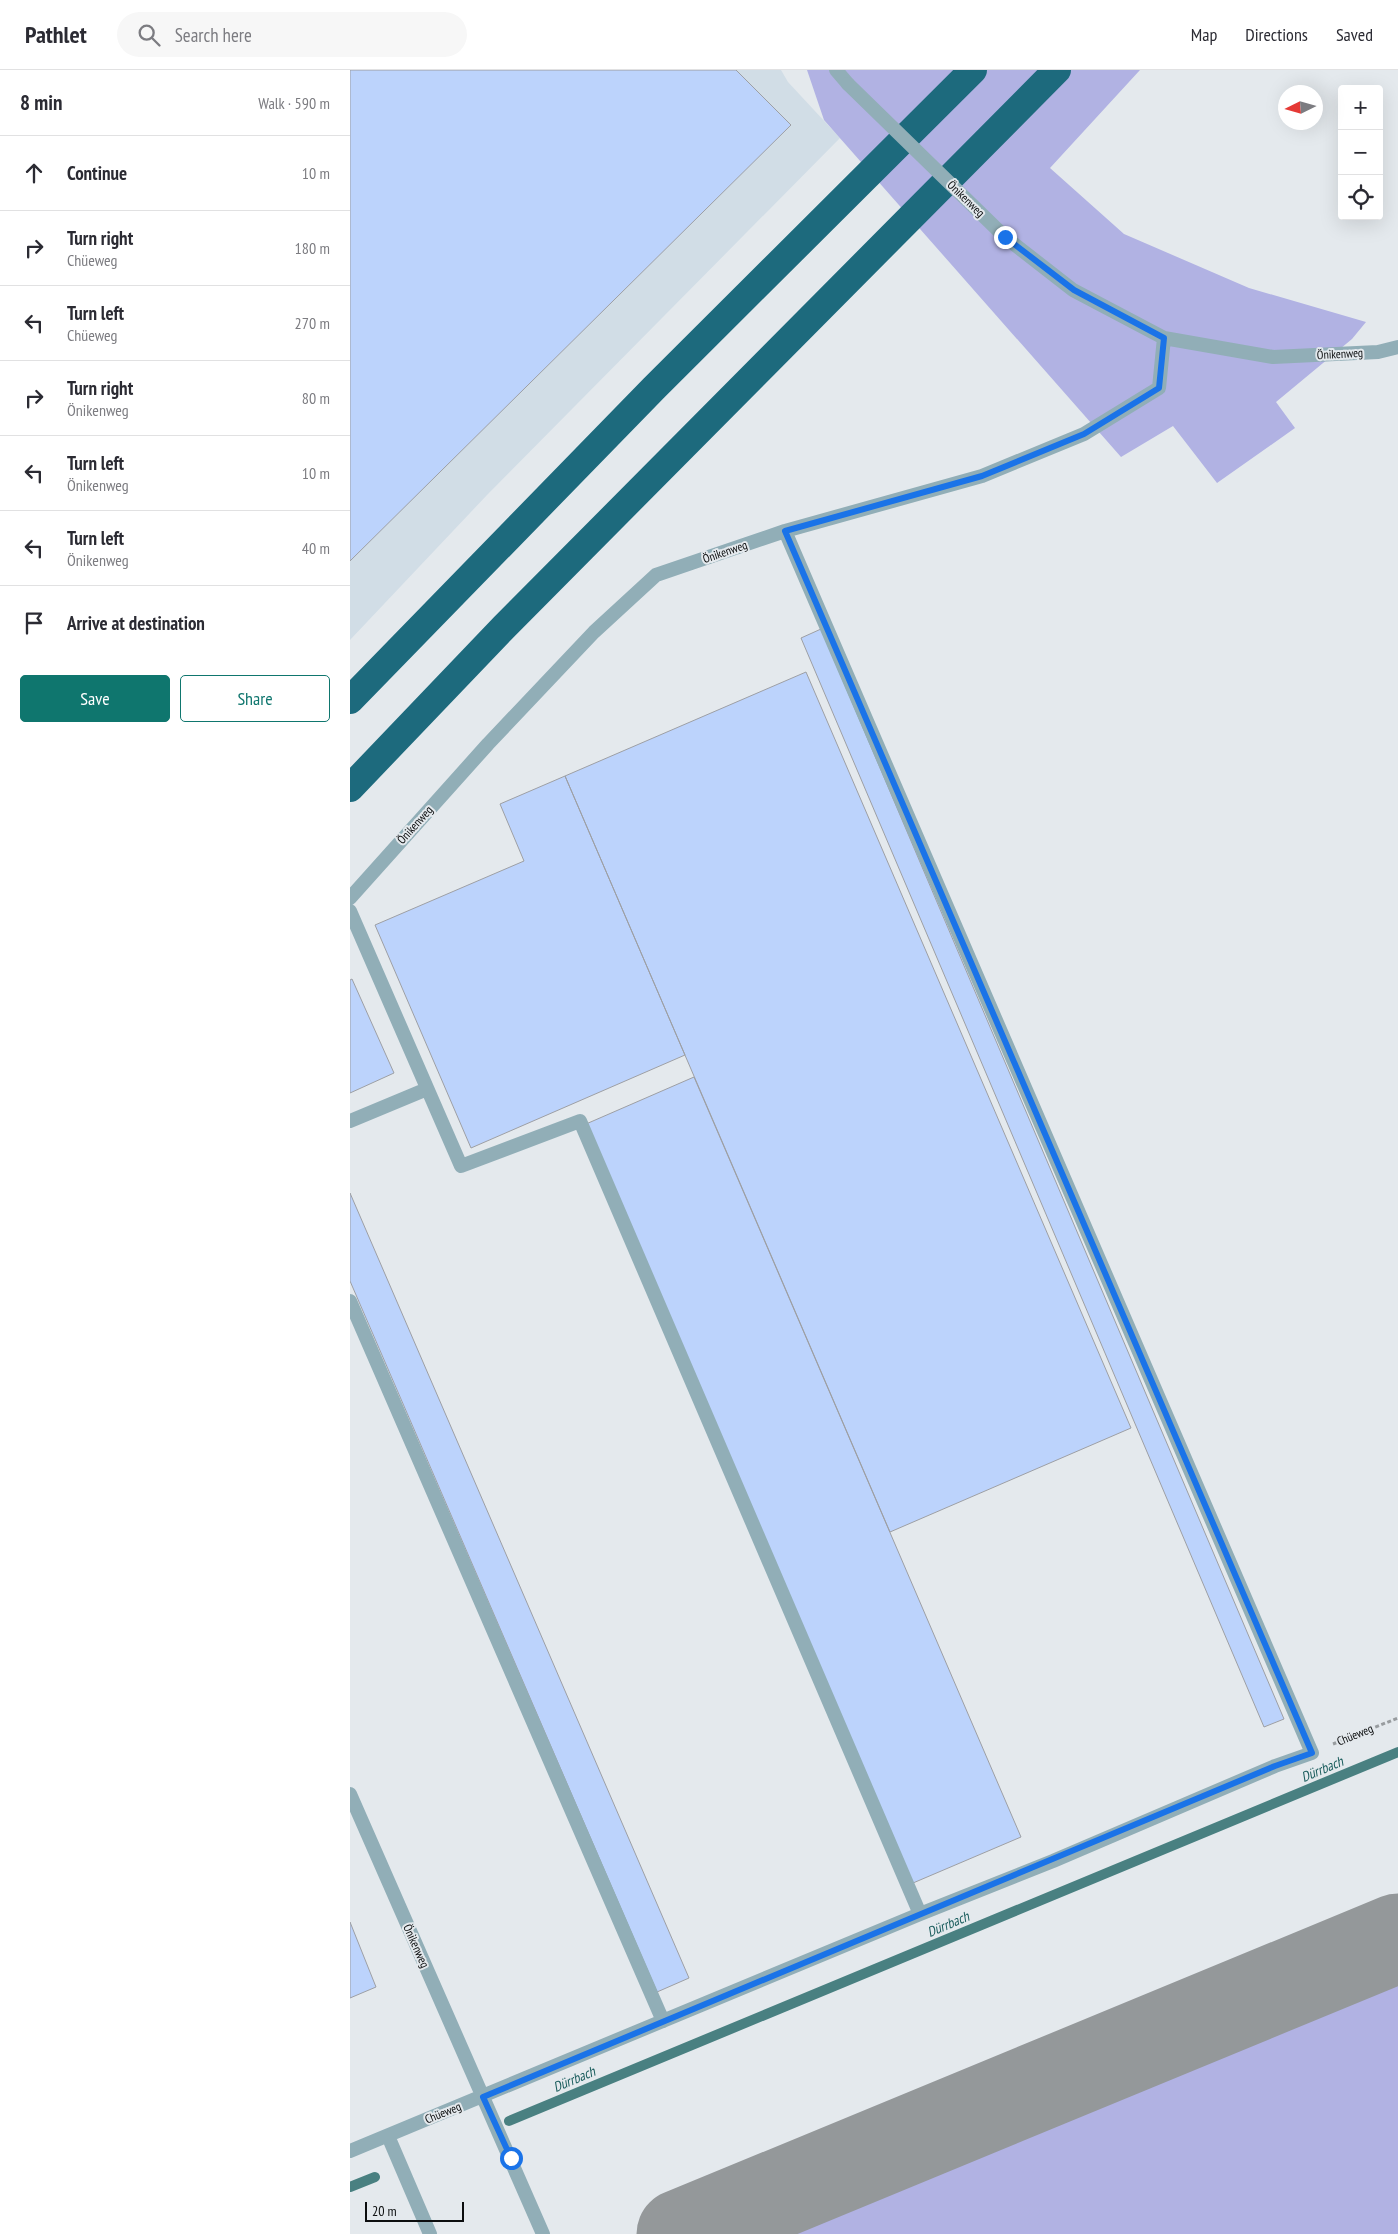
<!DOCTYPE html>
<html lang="en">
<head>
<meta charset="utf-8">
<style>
	:root { --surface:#fff; --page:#f7f7f7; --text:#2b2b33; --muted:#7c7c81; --line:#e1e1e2; --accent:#0f766e }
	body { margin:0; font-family:"PT Sans Narrow",sans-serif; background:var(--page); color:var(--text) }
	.controls { position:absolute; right:15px; top:15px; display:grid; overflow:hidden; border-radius:5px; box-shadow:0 5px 20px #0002 }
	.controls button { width:45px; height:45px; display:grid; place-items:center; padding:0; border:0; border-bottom:1px solid var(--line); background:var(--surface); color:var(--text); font:25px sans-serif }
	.compass { position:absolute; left:928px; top:15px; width:45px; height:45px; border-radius:50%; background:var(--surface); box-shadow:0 5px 20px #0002; rotate:265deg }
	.scale { position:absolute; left:15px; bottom:12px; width:99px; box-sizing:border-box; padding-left:5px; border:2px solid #0b0d0e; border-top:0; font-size:14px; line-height:18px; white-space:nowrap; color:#0b0d0e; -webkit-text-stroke:4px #e4e9ed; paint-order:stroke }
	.stop { position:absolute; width:15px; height:15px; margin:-11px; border:4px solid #1a73e8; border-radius:50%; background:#fff }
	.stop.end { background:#1a73e8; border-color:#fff; box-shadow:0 1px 5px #0008 }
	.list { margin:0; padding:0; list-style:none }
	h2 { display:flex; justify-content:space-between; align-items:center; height:65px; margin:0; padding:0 20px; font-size:21px }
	h2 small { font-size:16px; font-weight:400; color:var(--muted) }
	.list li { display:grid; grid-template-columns:32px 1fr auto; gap:15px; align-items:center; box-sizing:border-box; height:75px; padding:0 20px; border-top:1px solid var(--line) }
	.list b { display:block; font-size:19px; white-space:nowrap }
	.list p { margin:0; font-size:16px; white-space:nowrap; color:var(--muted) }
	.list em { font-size:16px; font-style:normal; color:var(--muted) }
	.actions { display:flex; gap:10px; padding:15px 20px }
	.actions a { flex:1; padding:11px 0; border:1px solid var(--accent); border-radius:5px; text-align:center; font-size:18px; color:var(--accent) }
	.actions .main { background:var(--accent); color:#fff }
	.icon { flex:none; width:28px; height:28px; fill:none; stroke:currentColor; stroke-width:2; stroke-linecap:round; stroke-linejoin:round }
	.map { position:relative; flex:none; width:1048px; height:2164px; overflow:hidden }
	header { display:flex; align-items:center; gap:30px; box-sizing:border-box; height:70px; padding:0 25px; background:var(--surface); border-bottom:1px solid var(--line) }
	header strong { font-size:24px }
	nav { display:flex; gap:28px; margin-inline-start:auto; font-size:18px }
	.search { width:350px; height:45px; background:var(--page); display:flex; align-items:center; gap:12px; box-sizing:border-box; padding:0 18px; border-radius:28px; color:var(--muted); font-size:19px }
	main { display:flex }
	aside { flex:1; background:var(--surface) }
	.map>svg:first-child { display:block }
	.built { fill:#d1dde6 }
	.green { fill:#b1b2e3 }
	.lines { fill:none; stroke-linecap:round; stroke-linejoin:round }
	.stream { stroke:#498081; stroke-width:10 }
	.taxiway { stroke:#94989a; stroke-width:89 }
	.building { fill:#bcd3fc; stroke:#9d9fa4 }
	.path { stroke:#989c9f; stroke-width:3; stroke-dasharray:4 2.5; stroke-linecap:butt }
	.lane { stroke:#91aeb7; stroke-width:14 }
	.highway { stroke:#1d6a7d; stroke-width:28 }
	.lane-bridge { stroke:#91aeb7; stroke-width:14 }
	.route { stroke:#1a73e8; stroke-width:6 }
	.labels { text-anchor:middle; stroke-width:4; stroke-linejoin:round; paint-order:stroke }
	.street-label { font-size:12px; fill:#0b0d0e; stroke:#e4e9ed }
	.water-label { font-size:14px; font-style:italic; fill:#195c5c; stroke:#e4e9ed }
</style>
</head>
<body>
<header>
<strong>Pathlet</strong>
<div class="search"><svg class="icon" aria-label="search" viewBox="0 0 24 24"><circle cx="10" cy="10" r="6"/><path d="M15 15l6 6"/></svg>Search here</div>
<nav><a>Map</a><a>Directions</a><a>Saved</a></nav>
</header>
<main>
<aside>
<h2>8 min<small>Walk · 590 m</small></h2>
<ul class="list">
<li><svg class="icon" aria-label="ahead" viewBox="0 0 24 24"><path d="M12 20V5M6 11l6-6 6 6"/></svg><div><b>Continue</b></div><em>10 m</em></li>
<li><svg class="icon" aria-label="right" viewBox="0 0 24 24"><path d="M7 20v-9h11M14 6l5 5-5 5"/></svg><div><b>Turn right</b><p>Chüeweg</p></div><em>180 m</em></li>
<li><svg class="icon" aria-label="left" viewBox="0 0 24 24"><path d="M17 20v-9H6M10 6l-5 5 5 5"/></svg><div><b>Turn left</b><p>Chüeweg</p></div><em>270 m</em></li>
<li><svg class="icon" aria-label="right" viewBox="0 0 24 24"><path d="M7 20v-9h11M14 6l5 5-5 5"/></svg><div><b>Turn right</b><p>Önikenweg</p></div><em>80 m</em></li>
<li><svg class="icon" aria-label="left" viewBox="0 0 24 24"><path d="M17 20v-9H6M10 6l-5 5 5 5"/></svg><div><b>Turn left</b><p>Önikenweg</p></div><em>10 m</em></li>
<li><svg class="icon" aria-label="left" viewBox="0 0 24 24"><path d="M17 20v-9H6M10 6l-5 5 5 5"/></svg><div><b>Turn left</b><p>Önikenweg</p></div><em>40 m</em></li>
<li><svg class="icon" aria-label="arrive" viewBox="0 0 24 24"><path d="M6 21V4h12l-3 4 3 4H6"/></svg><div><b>Arrive at destination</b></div></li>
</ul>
<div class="actions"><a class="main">Save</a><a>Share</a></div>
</aside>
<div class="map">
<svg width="1048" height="2164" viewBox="0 0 1048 2164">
	<rect width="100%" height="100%" fill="#e4e9ed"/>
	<path class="built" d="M0,0h431l7,12 52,56 -353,357 -137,145z"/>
	<path class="green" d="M457,0h333l-90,98 74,66 125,54 117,34 -14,17 -76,63 19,26 -78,55 -44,-57 -52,31 -297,-337z
		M1019,1903l29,7v254h-657z"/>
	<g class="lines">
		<path class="stream" d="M159,2051l889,-369
			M0,2117l25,-10"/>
		<path class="taxiway" d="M331,2164l717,-296"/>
	</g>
	<path class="building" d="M0,0h386l55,55 -441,436z
		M471,559l463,1090 -20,8 -463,-1089z
		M456,602l325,756 -241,104 -325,-756z
		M215,706l120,279 -214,93 -96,-223 149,-64 -24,-57z
		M2,909l42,94 -44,20v-113z
		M344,1007l327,760 -108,46 -327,-759z
		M0,1123l339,785 -32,14 -307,-711z
		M0,1852l26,65 -26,11z"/>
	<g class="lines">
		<path class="path" d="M983,1674l65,-26"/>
		<path class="lane" d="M486,0l12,14
			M655,167l68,53 91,48 109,19 105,-5 20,-5
			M0,828l138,-154 106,-112 62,-57 129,-44 197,-55 102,-42 75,-46 5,-50
			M0,841l111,255 119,-45 340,793
			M0,1051l77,-32
			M0,1231l313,720
			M0,1724l193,440
			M38,2066l42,98
			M0,2081l570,-237 133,-53 222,-95 37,-13 -527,-1222"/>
		<path class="highway" d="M0,630l304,-312 319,-318
			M0,718l154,-161 553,-557"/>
		<path class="lane-bridge" d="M498,14l157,153"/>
	</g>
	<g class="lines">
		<path class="route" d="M161,2088l-28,-61 792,-331 37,-13 -527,-1222 197,-55 102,-42 75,-46 5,-50 -90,-48 -69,-53"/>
	</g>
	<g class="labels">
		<g class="street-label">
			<text transform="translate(616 129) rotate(44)" y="4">Önikenweg</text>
			<text transform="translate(990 284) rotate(-3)" y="4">Önikenweg</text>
			<text transform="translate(375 482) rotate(-19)" y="4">Önikenweg</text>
			<text transform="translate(65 755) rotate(-48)" y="4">Önikenweg</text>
			<text transform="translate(1005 1665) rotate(-22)" y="4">Chüeweg</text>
			<text transform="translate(66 1876) rotate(66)" y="4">Önikenweg</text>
			<text transform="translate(93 2043) rotate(-22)" y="4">Chüeweg</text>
		</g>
		<g class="water-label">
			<text transform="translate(972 1699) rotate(-23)" y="5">Dürrbach</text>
			<text transform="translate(598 1854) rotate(-23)" y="5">Dürrbach</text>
			<text transform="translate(224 2009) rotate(-23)" y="5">Dürrbach</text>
		</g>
	</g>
</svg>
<div class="controls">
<button>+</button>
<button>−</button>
<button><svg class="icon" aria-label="locate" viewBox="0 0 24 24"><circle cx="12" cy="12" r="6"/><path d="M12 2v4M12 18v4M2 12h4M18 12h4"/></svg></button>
</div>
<svg class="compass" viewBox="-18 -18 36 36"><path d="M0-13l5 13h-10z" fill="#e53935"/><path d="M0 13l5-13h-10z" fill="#7c7c81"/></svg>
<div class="scale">20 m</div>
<div class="stop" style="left:161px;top:2088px"></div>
<div class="stop end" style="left:655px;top:167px"></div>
</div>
</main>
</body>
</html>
